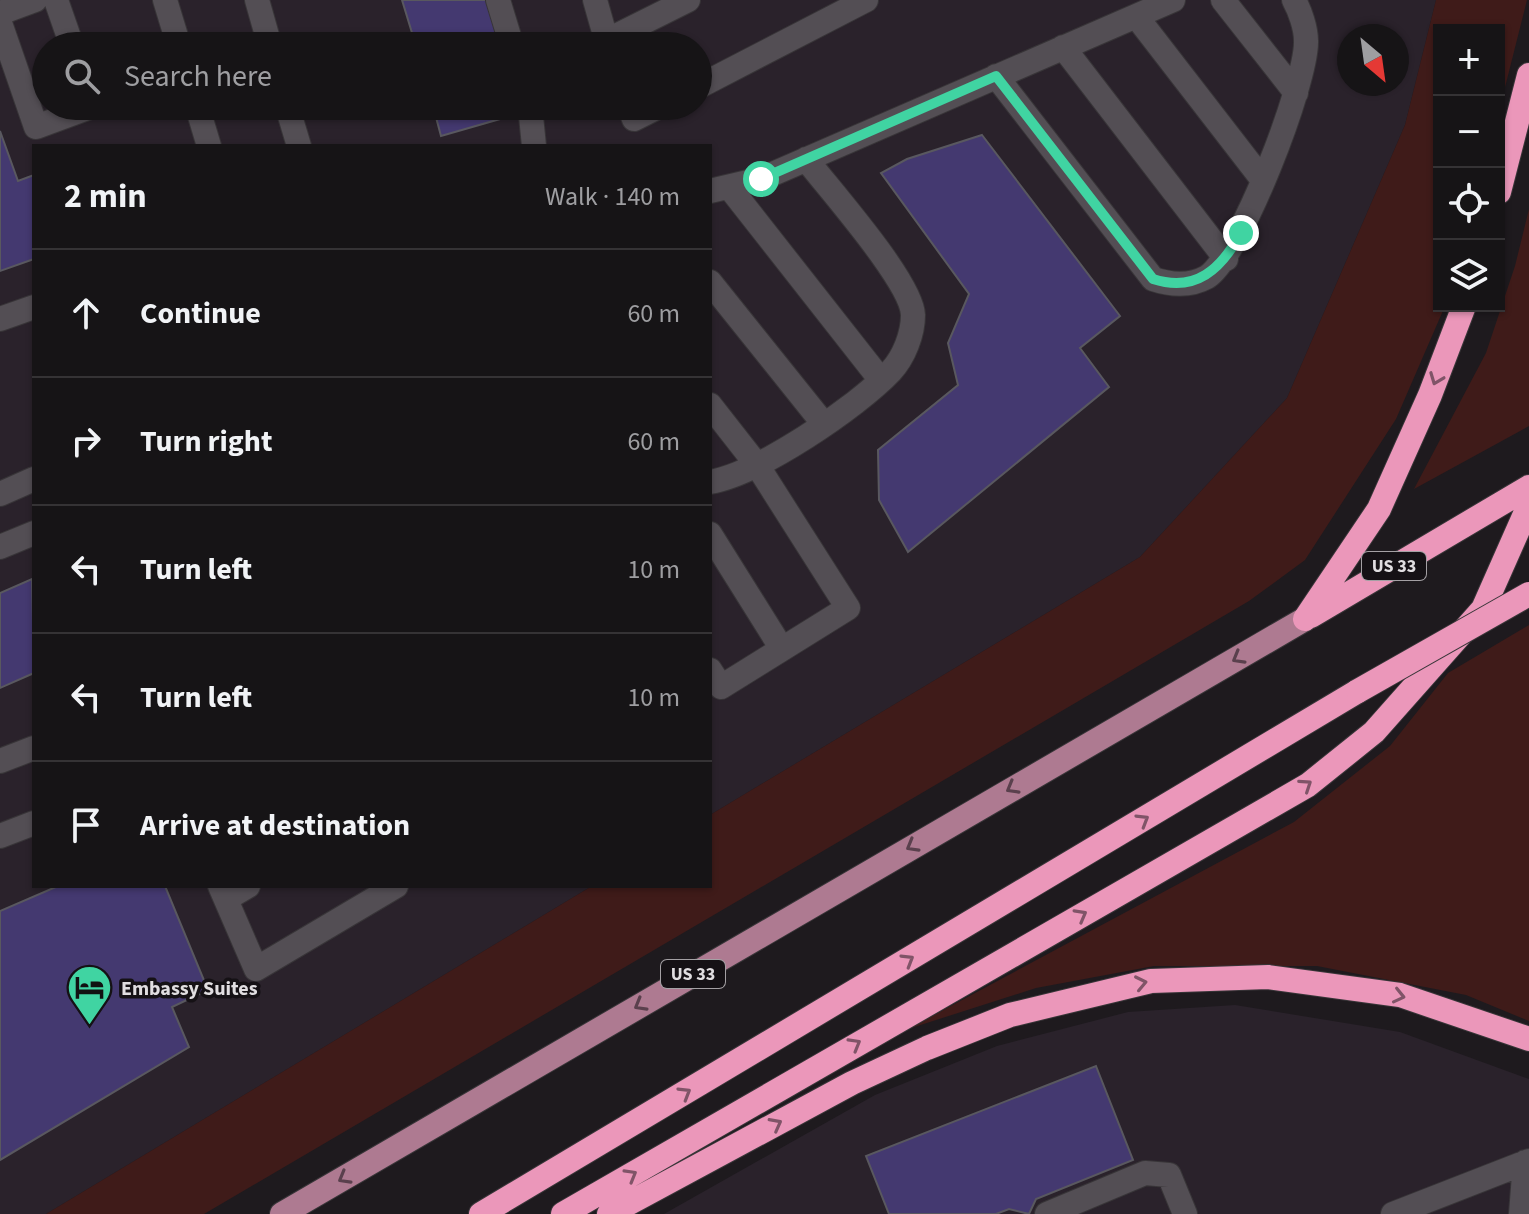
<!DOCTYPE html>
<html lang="en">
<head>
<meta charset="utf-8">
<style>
	:root { --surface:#161416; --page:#1f1d1f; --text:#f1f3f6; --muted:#9e9ea1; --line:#353335 }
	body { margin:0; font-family:"Source Sans 3",sans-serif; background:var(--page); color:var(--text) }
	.controls { position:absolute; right:24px; top:24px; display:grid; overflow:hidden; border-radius:0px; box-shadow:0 2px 6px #0004 }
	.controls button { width:72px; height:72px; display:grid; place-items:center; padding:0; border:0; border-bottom:2px solid var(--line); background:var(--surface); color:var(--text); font:40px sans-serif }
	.compass { position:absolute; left:1337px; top:24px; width:72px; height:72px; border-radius:50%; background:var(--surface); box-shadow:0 2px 6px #0004; rotate:151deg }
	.stop { position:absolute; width:24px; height:24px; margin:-18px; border:6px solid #40d4a2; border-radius:50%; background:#fff }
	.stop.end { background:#40d4a2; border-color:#fff; box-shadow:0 2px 8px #0008 }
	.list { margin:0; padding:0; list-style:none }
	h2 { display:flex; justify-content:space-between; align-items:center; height:104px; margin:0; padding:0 32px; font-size:34px }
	h2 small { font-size:26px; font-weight:400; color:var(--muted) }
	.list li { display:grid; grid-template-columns:52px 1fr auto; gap:24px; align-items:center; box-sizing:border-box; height:128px; padding:0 32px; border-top:2px solid var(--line) }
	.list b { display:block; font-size:30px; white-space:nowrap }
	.list em { font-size:26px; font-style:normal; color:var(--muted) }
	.icon { flex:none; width:44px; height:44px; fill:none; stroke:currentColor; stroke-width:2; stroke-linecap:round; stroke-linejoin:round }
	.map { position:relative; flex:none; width:1529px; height:1214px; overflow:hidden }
	.search { position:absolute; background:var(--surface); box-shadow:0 2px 6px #0004; left:32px; top:32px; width:680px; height:88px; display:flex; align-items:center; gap:20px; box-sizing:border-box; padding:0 28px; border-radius:44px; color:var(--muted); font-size:30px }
	.panel { position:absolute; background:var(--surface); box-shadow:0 2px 6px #0004; left:32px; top:144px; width:680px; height:744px; border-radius:0px }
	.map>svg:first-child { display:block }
	.built { fill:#2a222b; fill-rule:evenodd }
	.green { fill:#3f1b19 }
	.building { fill:#443970; stroke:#59585f; stroke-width:2 }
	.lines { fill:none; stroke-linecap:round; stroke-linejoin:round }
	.minor-casing { stroke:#383538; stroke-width:26 }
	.major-casing { stroke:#383538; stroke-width:26 }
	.highway-casing { stroke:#383538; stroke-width:26 }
	.minor { stroke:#534e54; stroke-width:24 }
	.major { stroke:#ae7a91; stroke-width:24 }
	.highway { stroke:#eb97ba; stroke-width:24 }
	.highway-bridge-casing { stroke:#383538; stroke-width:26; stroke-linecap:butt }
	.highway-bridge { stroke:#eb97ba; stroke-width:24 }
	.oneway { stroke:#805468 }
	.oneway2 { stroke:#5a404d }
	.route { stroke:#40d4a2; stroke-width:10 }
	.labels { text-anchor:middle; stroke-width:7; stroke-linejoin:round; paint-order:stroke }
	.shield { fill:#151115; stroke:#a4a0a4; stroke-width:2 }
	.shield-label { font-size:18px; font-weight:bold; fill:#e1dee1 }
	.poi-label { font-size:20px; font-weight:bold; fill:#e1dee1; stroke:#151115; text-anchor:start }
</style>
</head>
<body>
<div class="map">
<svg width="1529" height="1214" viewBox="0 0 1529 1214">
	<rect width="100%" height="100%" fill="#1e1a1e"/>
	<path class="built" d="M0,0h1436l-31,125 -118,273 -147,159 -430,258v-669h-676v740h558l-546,328h-46zM1349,36h48v48h-48zM46,46h652v60h-652z
		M1235,1005l165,27 129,47v135h-865l211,-119 122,-49 131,-34z"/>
	<path class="green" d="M1436,0h91l-28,111v-81h-60v276h6l-49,113 -91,141 -56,41 -1045,613h-158l546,-328h118v-71l430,-258 147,-159 118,-273z
		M1529,209v217l-115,63 72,-136 29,-87z
		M1529,625v396l-63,-26 -149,-29h-163l-118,22 -128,41 386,-207 96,-76 58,-73z"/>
	<path class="building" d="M402,0h88l13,46h-87z
		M433,106h86l2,7 -80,23z
		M0,131l18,50 16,-6v84l-34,12z
		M982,135l138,181 -40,32 29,39 -201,165 -29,-52 -1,-50 80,-65 -10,-42 21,-49 -88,-121 26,-14z
		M32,579l2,94 -34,15v-95z
		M58,886h107l43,104 -36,17 17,40 -189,113v-249z
		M1096,1066l37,94 -97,39 -7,15 -20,-5 -13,5h-107l-23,-58z"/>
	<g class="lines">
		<defs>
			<path id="minor" d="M56,0l16,46
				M165,0l14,46
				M257,0l13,46
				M498,0l14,46
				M595,0l13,46
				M1223,0l73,93
				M0,13l35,-13
				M1136,16l126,163
				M0,23l36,104 57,-21
				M606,41l82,-41
				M1063,47l163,212
				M996,76l157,203c18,6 36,8 54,-2 33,-21 100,-195 99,-236 0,-13 -6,-30 -12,-41
				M698,87l168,-87
				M197,106l12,40
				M287,106l12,40
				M530,106l4,40
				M629,106l5,13 26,-13
				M730,188l150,191
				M710,191l51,-12 412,-179
				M710,282l113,141
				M0,319l34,-12
				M710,405l47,60 91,143 -127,79 -11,-17
				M710,482c48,-8 147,-75 181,-111 13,-14 22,-37 22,-56 -1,-33 -84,-126 -107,-156
				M0,494l34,-15
				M710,534l72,115
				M0,547l34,-14
				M0,761l34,-13
				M0,836l34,-13
				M220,886l36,83 140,-83
				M226,899l22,-13
				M1047,1214l98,-41 24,2 16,39
				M1393,1214l136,-53
				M1521,1214l4,-52"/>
			<path id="major" d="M282,1214l1023,-595"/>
			<path id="highway" d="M1499,192l30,-117
				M1311,616l218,-129
				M1305,619l74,-110 51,-114 34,-89
				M481,1214l877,-523
				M563,1214l745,-429 66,-53 109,-123 46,-104
				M609,1214l243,-131 75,-35 83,-33 141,-34 117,-4 132,18 129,44"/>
		</defs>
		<use href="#minor" class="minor-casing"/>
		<use href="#major" class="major-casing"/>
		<use href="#highway" class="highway-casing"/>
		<use href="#minor" class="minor"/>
		<use href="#major" class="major"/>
		<use href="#highway" class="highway"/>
		<defs>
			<path id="highway-bridge" d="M1358,691l171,-97"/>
		</defs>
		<use href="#highway-bridge" class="highway-bridge-casing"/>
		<use href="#highway-bridge" class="highway-bridge"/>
	</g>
	<defs><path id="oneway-chevron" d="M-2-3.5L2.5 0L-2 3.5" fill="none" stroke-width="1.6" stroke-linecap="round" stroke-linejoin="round" transform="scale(2)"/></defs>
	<g class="oneway">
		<use href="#oneway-chevron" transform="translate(1436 379) rotate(111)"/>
		<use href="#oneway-chevron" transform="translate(1306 785) rotate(-34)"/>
		<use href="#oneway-chevron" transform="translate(1143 820) rotate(-31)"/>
		<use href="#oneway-chevron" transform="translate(1081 915) rotate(-29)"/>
		<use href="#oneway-chevron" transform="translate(908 960) rotate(-31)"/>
		<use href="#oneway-chevron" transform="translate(1141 983) rotate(-12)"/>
		<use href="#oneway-chevron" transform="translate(1399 996) rotate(13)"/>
		<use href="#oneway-chevron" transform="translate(855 1044) rotate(-30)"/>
		<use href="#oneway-chevron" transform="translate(685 1093) rotate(-31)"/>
		<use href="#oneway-chevron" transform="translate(776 1124) rotate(-28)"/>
		<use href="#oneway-chevron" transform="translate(631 1175) rotate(-30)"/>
	</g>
	<g class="oneway2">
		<use href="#oneway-chevron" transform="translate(1238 658) rotate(150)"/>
		<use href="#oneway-chevron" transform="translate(1012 788) rotate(150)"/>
		<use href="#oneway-chevron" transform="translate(912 846) rotate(150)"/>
		<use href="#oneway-chevron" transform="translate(640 1005) rotate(150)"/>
		<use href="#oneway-chevron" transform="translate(344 1178) rotate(150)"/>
	</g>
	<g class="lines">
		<path class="route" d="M761,179l235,-103 157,203c43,14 68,-10 88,-46"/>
	</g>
	<defs>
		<symbol id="hotel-pin" viewBox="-11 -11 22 30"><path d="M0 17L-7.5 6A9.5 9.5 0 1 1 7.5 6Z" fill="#40d4a2" stroke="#151115"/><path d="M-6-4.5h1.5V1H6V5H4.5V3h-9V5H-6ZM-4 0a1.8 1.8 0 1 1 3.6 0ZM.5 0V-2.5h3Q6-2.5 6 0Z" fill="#111"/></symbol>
	</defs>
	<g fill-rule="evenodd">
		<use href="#hotel-pin" x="64" y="962" width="51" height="69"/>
	</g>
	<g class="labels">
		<g class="shield">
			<rect x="1362" y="552" width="64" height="28" rx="6"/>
			<rect x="661" y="960" width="64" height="28" rx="6"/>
		</g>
		<g class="shield-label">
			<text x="1394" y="572">US 33</text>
			<text x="693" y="980">US 33</text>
		</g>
		<g class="poi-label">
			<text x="121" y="995">Embassy Suites</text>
		</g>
	</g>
</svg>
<div class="controls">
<button>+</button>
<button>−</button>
<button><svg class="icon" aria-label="locate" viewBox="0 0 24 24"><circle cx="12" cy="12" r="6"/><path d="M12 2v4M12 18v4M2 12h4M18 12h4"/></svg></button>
<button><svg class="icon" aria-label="layers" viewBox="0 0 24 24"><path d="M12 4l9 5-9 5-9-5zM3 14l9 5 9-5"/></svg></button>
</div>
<svg class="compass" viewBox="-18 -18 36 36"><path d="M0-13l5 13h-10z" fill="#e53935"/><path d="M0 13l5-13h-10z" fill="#9e9ea1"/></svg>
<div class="stop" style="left:761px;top:179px"></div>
<div class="stop end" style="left:1241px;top:233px"></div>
<div class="search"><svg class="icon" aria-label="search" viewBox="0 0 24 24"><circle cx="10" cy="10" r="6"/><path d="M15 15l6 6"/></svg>Search here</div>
<section class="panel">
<h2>2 min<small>Walk · 140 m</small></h2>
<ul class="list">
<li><svg class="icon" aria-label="ahead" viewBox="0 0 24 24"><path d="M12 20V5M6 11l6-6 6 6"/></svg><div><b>Continue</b></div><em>60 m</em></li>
<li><svg class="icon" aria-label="right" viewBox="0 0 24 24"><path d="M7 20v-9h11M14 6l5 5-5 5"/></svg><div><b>Turn right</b></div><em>60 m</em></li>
<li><svg class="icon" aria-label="left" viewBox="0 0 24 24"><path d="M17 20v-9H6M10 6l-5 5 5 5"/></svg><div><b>Turn left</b></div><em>10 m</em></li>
<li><svg class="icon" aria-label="left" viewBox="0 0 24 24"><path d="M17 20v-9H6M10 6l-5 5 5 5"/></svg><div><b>Turn left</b></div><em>10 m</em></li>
<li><svg class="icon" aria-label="arrive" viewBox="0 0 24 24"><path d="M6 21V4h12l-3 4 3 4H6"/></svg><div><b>Arrive at destination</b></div></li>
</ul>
</section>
</div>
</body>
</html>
